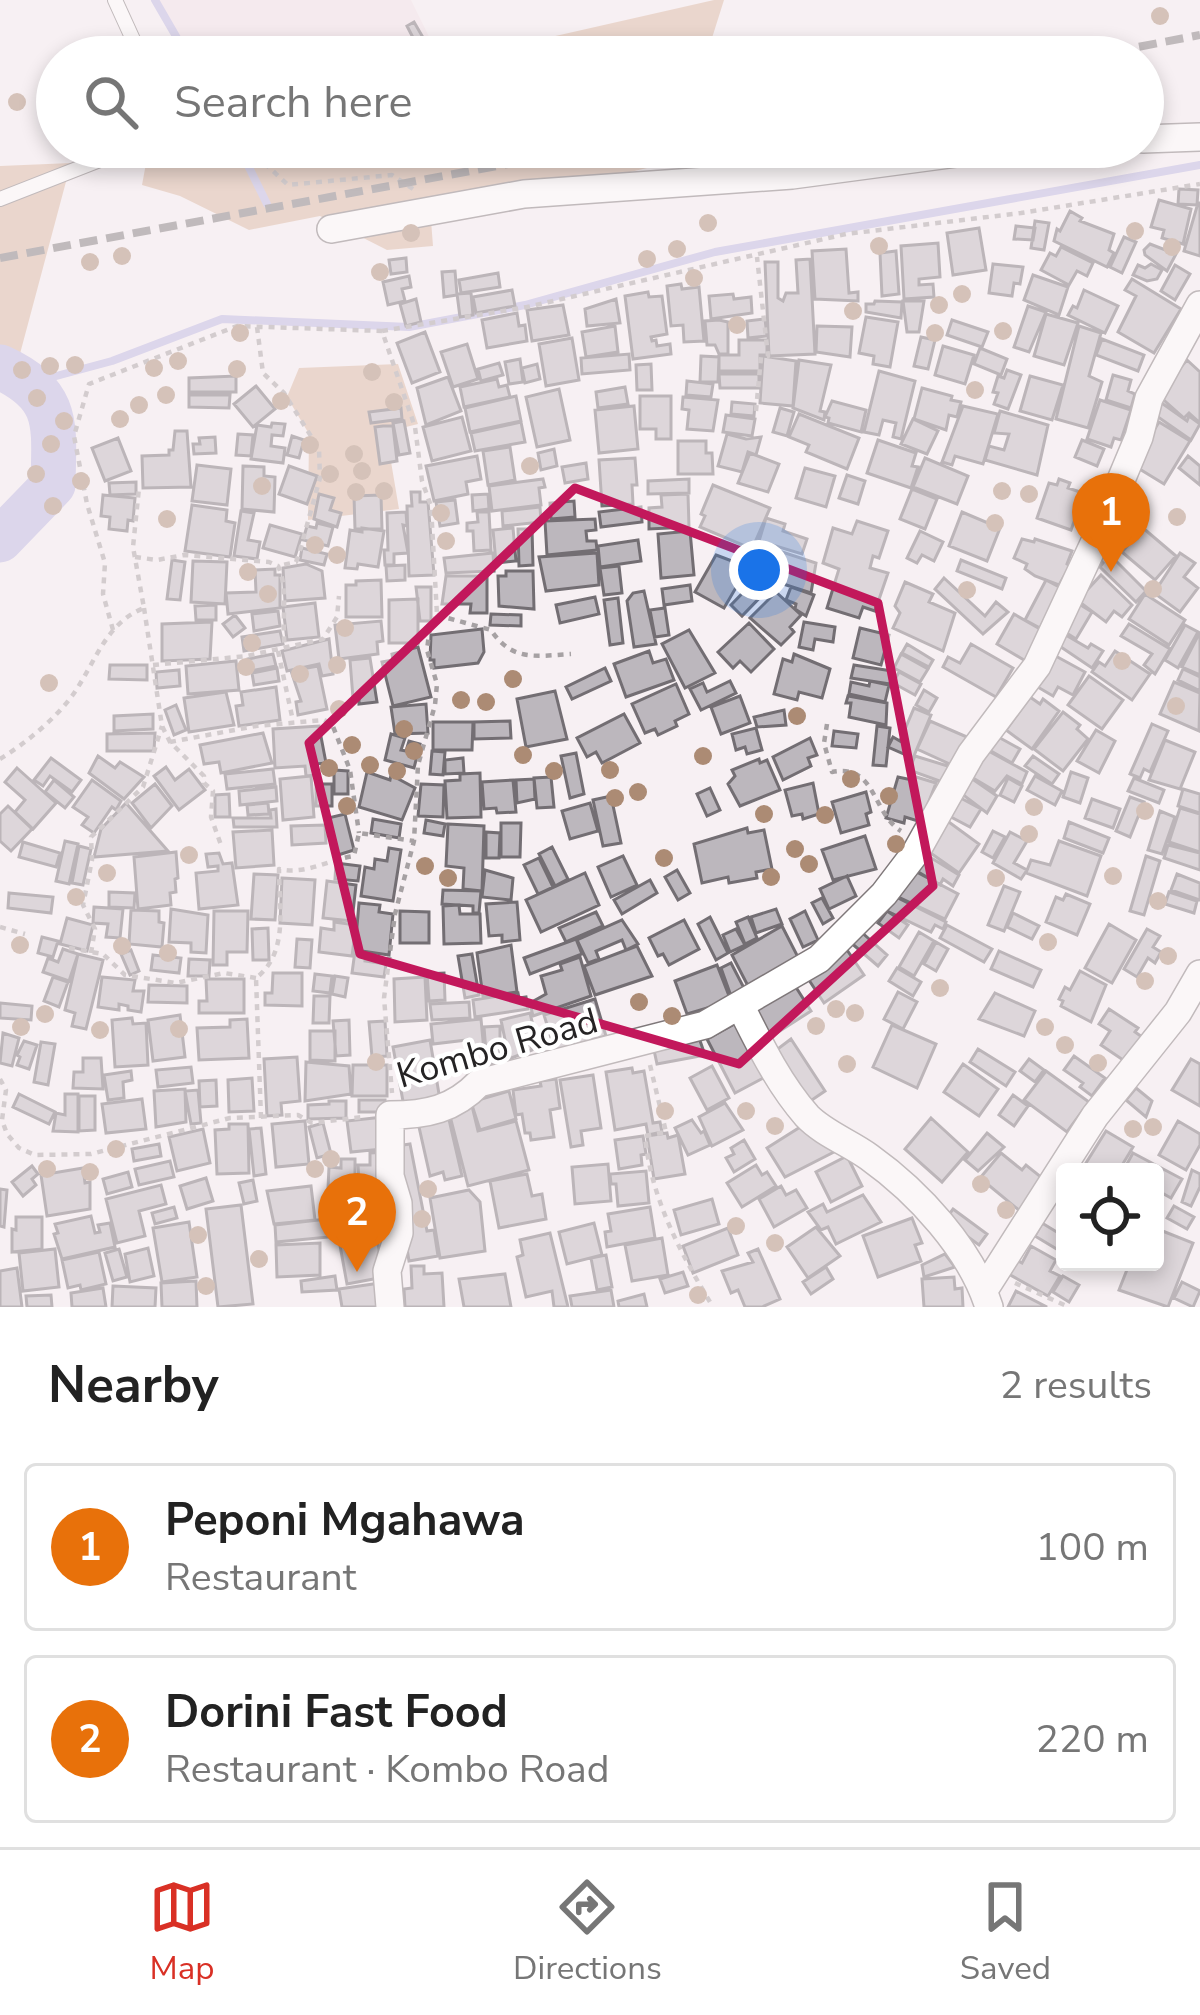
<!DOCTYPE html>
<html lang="en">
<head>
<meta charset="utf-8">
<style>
	:root { --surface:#fff; --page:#f2f2f2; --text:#222; --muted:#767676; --line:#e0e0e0; --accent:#d93025 }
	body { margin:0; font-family:"Nunito Sans",sans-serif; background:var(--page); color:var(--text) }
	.controls { position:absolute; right:36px; bottom:36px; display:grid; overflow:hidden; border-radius:12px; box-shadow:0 6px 18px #0003 }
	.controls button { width:108px; height:108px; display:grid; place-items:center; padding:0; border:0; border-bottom:3px solid var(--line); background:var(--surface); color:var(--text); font:60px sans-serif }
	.you { position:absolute; left:759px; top:570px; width:42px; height:42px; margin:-30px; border:9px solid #fff; border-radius:50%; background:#1a73e8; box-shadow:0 0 0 18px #1a73e833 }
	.badge { display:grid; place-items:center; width:78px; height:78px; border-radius:50%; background:var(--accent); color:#fff; font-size:39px; font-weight:700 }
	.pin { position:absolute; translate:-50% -99px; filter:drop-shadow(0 3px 6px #0008) }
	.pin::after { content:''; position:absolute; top:63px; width:42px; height:36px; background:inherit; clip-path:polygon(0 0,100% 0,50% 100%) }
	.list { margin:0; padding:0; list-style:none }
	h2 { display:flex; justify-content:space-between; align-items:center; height:156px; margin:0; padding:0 48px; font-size:51px }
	h2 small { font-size:39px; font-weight:400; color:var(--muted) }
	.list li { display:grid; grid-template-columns:78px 1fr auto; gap:36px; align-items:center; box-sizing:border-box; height:168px; margin:0 24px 24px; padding:0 24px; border:3px solid var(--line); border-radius:12px }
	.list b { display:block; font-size:45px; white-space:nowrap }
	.list p { margin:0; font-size:39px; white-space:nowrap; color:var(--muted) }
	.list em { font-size:39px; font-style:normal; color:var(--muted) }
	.icon { flex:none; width:66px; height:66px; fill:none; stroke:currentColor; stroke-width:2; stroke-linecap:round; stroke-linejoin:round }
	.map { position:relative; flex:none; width:1200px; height:1307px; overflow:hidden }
	.search { position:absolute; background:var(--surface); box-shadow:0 6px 18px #0003; left:36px; right:36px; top:36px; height:132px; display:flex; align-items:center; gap:30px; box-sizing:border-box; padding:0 42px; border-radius:66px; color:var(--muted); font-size:45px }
	.sheet { height:540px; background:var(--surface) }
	nav { display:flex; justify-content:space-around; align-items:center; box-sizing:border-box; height:168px; border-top:3px solid var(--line); background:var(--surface); font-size:33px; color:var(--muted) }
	nav a { display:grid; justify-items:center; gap:6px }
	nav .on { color:var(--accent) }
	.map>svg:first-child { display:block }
	.built { fill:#f2e2e8 }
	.green { fill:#dab7a1 }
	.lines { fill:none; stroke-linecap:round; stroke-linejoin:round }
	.stream { stroke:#bab5e2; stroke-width:8 }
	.river { stroke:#bab5e2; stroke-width:45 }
	.building { fill:#bcb7bd; stroke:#736e73; stroke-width:3 }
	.service-casing { stroke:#7f787a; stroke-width:16 }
	.minor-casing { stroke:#7f787a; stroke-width:30 }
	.path { stroke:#a6a1a3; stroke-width:4.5; stroke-dasharray:6 6; stroke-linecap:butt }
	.service { stroke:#fff; stroke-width:14 }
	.minor { stroke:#fff; stroke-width:27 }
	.rail { stroke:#7d797b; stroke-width:8; stroke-dasharray:18 9; stroke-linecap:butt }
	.tree { fill:#ac8b74 }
	.marked { fill:none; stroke:#c2185b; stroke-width:9; stroke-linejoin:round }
	.labels { text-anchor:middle; stroke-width:9; stroke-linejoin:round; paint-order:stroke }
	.street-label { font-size:36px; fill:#252324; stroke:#fff }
</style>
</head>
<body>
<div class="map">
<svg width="1200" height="1307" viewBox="0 0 1200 1307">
	<rect width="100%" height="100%" fill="#f7f0f3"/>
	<path class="built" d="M158,0h253l28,57h-254z"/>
	<path class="green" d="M714,0h10l-18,57h-243z
		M149,147h528l-5,15 -241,58 2,26 -46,4 -67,-34 -71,14 -69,-34 -38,-11z
		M71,163l-58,217 -13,-5v-209z
		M398,364l20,60 -32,8 13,77 -91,11 1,-86 -22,-37 12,-29z"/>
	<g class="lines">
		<path class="stream" d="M155,0l33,57
			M239,147l28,57
			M34,382l78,-21 110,-42 187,8 116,-22 190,-53 485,-87"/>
		<path class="river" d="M0,367c61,28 54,58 53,118l-53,55"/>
	</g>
	<path class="building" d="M414,22l18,31 -9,4 -16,-31z
		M1179,189l19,1 -1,15 -19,-1z
		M1159,200l32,9 -8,35 -21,-6 2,-8 -13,-3z
		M1198,203h2v53l-16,-5z
		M1070,211l12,7 -2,3 34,13 -5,16 5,3 -7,14 -53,-26 3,-12 3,2z
		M1035,221l14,2 -5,27 -13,-2z
		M1016,226l19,2 -2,12 -19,-1z
		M979,228l7,42 -33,5 -6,-42z
		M1124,237l12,5 -14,31 -12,-6z
		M938,243l2,34 -21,2v6l14,-1 1,13 -30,2 -3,-53z
		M1150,244l26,10 -9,17 -22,-16 -1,-5z
		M1061,247l32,16 -6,13 -10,-5 -8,14 -28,-15 9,-17 6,3z
		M846,249l3,44 9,-1v9l-43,-2 -3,-48z
		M896,251l3,43 -17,2 -2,-43z
		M406,258l1,14 -16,2 -2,-14z
		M810,259l5,95 -46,2 -4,-94h13v36l5,3 3,-8h12l-2,-33z
		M993,264l30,3 -3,17 -6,-1 -2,13 -23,-3z
		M1151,264l11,6 -5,9 -10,2 -14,-6 5,-10 7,3z
		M1175,265l15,9 -15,26 -14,-9z
		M455,271l2,24 -13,2 -2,-25z
		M498,273l2,14 -39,6 -2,-13z
		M1033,275l35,12 -9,28 -35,-15z
		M409,276l2,11 -9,2 3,12 -17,4 -5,-23z
		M1132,279l49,30 -27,44 -36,-21 18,-36 -11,-6z
		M681,284l1,5 17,-2 5,54 -20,1 -1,-17 -12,1 -4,-40z
		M512,290l3,16 -39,7 -3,-16z
		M1084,290l34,16 -13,27 -37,-18 5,-9 4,2z
		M648,292l1,5 13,-1 5,38 -16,3 1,4 4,-1 1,6 13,-2 1,10 -38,5 -8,-63z
		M471,293l2,22 -13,2 -3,-23z
		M733,294l1,5 17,-2 1,16 -41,6 -2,-23z
		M416,299l5,23 -15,4 -6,-22z
		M616,299l4,24 -33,3 -2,-17z
		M875,301l27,1 -1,16 -35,-6v-8h8z
		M903,301h21l-5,31h-12z
		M563,305l6,30 -37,6 -5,-31z
		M1028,306l18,6 -17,40 -15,-5z
		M517,313l2,13 6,-1 2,16 -40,7 -5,-28z
		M1046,314l32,9 -14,42 -30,-9z
		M866,317l32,5 -8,45 -17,-3 1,-8 -15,-3z
		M765,319l2,17 -19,2 -1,-17z
		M719,320l9,2v32h-9l-4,-9h-8l-2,-24z
		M952,320l36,12 -6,15 -35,-12z
		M615,326l3,26 -32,5 -4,-25z
		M817,326l35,1 -2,30 -34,-5z
		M1079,326l22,7 -12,43 13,6 -14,46 -32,-9z
		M425,332l15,40 -28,11 -15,-40z
		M921,337l14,3 -7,29 -14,-3z
		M572,338l7,42 -33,6 -7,-42z
		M1102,339l42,16 -6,16 -42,-16z
		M739,340h28v15h-7v16h-41v-16h20z
		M467,344l11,35 -25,8 -12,-35z
		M943,346l31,9 -9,29 -30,-9z
		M980,348l27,11 -6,16 -27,-11z
		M629,354l1,16 -48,4 -1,-16z
		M701,356l18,1 -1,25h-18z
		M763,356l33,5 -3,45 -33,-3z
		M520,359l3,23 -14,2 -4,-22z
		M799,360l32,5 -11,46 5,1 -1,8 -31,-12z
		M1187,360l13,12v51l-11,-10 -5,5 -27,-24z
		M499,363l4,12 -22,6 -3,-12z
		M537,364l3,15 -15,4 -3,-15z
		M651,364l1,26h-15l-1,-25z
		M1007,370l14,5 -13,34 -14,-5 4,-11 -5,-1 5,-16 6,2z
		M879,371l36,10 -14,58 -8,-2 3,-14 -13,-3 -4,15 -15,-3z
		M719,374h40v14h-39z
		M1113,375l18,5 -3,11 7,3 -4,14 -25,-8z
		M236,376v16h-47v-14z
		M1030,376l33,9 -11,35 -32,-9z
		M448,377l13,34 -35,14 -9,-37z
		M497,379l2,8 8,-2 3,12 -46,10 -4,-20z
		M687,381l26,3 -2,13 -25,-2z
		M256,386l19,23 -22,18 -19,-23z
		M625,387l3,17 -30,4 -2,-16z
		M922,388l30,8 -1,4 10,2 -4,15 -8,-2 -3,15 -32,-11z
		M559,389l11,51 -33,7 -11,-50z
		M189,395h41l-1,13 -40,-1z
		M516,396l5,25 -51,11 -5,-24z
		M640,396h31v43h-15v-10h-16z
		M683,397l35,3 -5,31 -26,-2 2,-19 -7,-1z
		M1156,399l31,22 2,-5 11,8 -9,16 -43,-30z
		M1100,400l31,10 -10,30 -7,-2 -3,9 -24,-8z
		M832,401l34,9 -5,22 -33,-9 1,-5 -4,-1z
		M732,402l23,2 -1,12 -23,-2z
		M634,406l4,43 -39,4 -4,-43z
		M963,406l35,8 -15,50 -28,-8 -3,9 -10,-3z
		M401,408l1,11 -31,4 -2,-11z
		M780,408l14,4 -7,24 -14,-4z
		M1000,411l48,14 -11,50 -52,-15 4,-14 15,4 5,-16 -15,-1z
		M799,414l60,24 -12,31 -41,-17 3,-7 -20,-8z
		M726,415l29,4 -3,17 -29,-4z
		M462,417l9,34 -39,10 -9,-34z
		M913,419l25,12 -11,23 -26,-10z
		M404,421l6,32 -11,2 -6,-32z
		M521,422l4,20 -50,9 -4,-18z
		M1159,422l31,19 -26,43 -31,-19z
		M272,423l13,1 -2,12 -11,-1 -1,11 14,2 -2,15 -32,-4 6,-34 14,2z
		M383,426h10l4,35 -17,3 -5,-37z
		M175,431h12l4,56 -48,1 -1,-32 27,-1v-5h4z
		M238,434l15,1 -2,21 -15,-1z
		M727,434l19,5 15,-2 -5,18 -8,-3 -6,20 -24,-6z
		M292,436l12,4 -5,18 -12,-3z
		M215,437l1,16 -22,1 -1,-10h7l-1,-6z
		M118,438l13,33 -26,10 -13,-33z
		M878,440l38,13 -4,13 6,1 -7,21 -44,-15z
		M1082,440l22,9 -7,17 -22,-9z
		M678,441h28v12h6l1,21h-35z
		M510,447l5,33 -27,5 -5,-34z
		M554,449l3,17 -16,4 -3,-17z
		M750,453l29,11 -11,28 -30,-9z
		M477,456l4,23 -15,3 2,12 -34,7 -8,-35z
		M1188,456l12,10v19l-21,-17z
		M635,458l2,27h-5l1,19 -31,2 -3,-46z
		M925,458l43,18 -11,28 -44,-17z
		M586,463l2,16 -23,4 -3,-16z
		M197,465l34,4 -4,36 -35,-4z
		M243,466l21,1v9l11,1 -1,35 -32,-3z
		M289,466l28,10 -10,28 -28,-10z
		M805,468l30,8 -9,31 -30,-9z
		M847,475l18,6 -7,23 -19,-6z
		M543,479l2,8 -6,1 2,17 -49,6 -3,-25z
		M689,479v14l-41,1v-13z
		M1059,479l11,4 -2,5 27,9 -9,26 -11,-4 -4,11 -34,-12 12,-35 8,2z
		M136,482v12l-26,1 -1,-12z
		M713,485l57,23 -18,41 -52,-22 5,-11 -4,-2z
		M912,489l25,10 -12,30 -25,-10z
		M1120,490l18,6 -18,45 -18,-7z
		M411,492h9v10h8l6,73 -25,1 -2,-70h5z
		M319,494l15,4 -4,12 11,3 -4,14 -23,-8z
		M488,494l1,15 -16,2 -1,-16z
		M688,494l1,33 -40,2v-21l13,-1 -1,-12z
		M103,495l32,3 -2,23 -5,-1 -1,11 -18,-2 1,-12 -9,-1z
		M381,495l1,34h-27l-1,-33z
		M455,500l3,23 -18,3 -4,-24z
		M574,501l1,16 -24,2 -1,-16z
		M192,505l35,5 -1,11 9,2 -5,34 -45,-6z
		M540,507l1,15 -38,4 -1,-15z
		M641,507l1,15 -41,5 -2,-15z
		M241,511l13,2 -6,27 12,2 -3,17 -23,-3z
		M406,512l1,14 -4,-1 5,28 -14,1v11h-9l-1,-15h4l-1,-37z
		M477,512h12l2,38 -17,1 -1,-20h-6v-8l11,-1z
		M962,512l38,16 -13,33 -38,-15z
		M766,518l19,6 -2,7 24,8 -5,15 -43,-13z
		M595,519l1,11 -10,1 1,10h9l1,9 -50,5 -2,-34z
		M857,521l31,10 -9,27 -6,-2 -3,12 18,5 -13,38 -12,-4 -4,11 -32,-10 12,-39 -16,-6 10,-35 19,6z
		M317,523l16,4 -5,19 -25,-6 4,-14 9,2z
		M270,525l32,9 -7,23 -32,-9z
		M362,528l22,3 -6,36 -20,-3 -1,5 -12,-1 5,-38 12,2z
		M513,528l3,33 -20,2 -3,-33z
		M1143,528l33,28 -21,24 -33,-28z
		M518,529h14l1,36 -14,1z
		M690,531l4,44 -33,3 -3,-44z
		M920,531l23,11 -9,19 -12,-6 -5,8 -10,-5z
		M1022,539l12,3 1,-3 37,12 -5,13 3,2 -11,19 -24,-9 -10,-7 2,-5 -13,-6z
		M638,540l3,21 -41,6 -2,-21z
		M302,548l25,6 -3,11 -24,-5z
		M1103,548l43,43 -10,11 -36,-35 3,-4 -7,-7z
		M773,549l43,14 -5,30 -34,-11 2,-5 -14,-4z
		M493,553l1,18 -48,2 -2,-15z
		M597,553l2,32 -53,6 -7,-34z
		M1180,553l15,10 -11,14 14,11 -18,24 -26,-19z
		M716,555l32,12 -24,41 -29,-16z
		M172,560l13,2 -5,38 -13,-1z
		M961,560l45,18 -4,11 -45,-18z
		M193,561l34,1 -2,42 -34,-2z
		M306,564l16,7 3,27 -40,3 -2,-33z
		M405,565v15l-18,1 -1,-15z
		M619,566l3,27 -18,2 -4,-27z
		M275,569v6h5v33l-52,6 -2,-21 30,-1 -1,-22z
		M506,571h27l1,38 -35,-3 -1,-30h8z
		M760,575l11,11 -29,30 -11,-11z
		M1101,575l31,30 -10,12 -8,-6 -8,11 -29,-22 6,-16 5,5z
		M446,576h41v37h-17l1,-9h-29z
		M944,578l41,38 11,-14 12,10 -25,22 -48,-45z
		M381,580l1,37h-36v-32h10v-4z
		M1046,580l15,8 -21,40 -15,-8z
		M905,582l28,12 -4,8 26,11 -12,38 -50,-23 7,-15 -5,-7z
		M690,585l2,16 -28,4 -2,-16z
		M416,587h15v34h-11z
		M791,587l23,8 -8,21 -11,-7 1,-5 -10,-4z
		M644,591l12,53 -22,3 -7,-46 6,-8z
		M776,592l25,23 -11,12 4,5 -13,13 -31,-27z
		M1145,594l40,26 -16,25 -40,-26z
		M595,597l4,17 -39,9 -4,-18z
		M618,598l5,45 -13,2 -6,-45z
		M418,599v44h-29v-43z
		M315,603l4,34 -32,3 -4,-33z
		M1079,604l13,8 -16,27 -11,-7z
		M216,605v15h-20l-1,-14z
		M665,608l4,27 -14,2 -5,-27z
		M278,611l2,15 -26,5 -2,-17z
		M491,614l30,1v11l-31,-1z
		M1014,614l33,19 -18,30 -32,-19z
		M235,615l10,13 -12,9 -10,-13z
		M381,621l2,20 -6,1 1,12 -39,5 -4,-34z
		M212,622l-2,37 -48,2v-37z
		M804,622l31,5 -2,15 -18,-3 -2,11 -14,-3z
		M749,623l25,26 -23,23 -11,-11 -7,7 -15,-16z
		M1129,624l41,25 -15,25 -11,-9 8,-11 -31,-18z
		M1185,625l13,7 -20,36 -13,-8z
		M860,628l29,7 -8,30 -28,-7z
		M482,629l2,23 -6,11 -44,5v-8h-4l1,-25z
		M689,630l26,43 -30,15 -23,-44z
		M280,631l3,13 -39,7 -2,-14z
		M1200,632v43l-18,-8z
		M1064,634l24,14 3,-4 12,7 -11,17 -34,-23z
		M329,639l4,35 -11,2 -3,-12 -32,7 -5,-20z
		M907,644l26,16 -4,7 -27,-14z
		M971,644l42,24 -17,29 -53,-30 5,-10 12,6z
		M418,647l13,50 -38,9 -11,-44 11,-2 -1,-6z
		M649,651l4,12 13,-4 8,21 -48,17 -12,-33z
		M1115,651l35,23 -18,26 -40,-28 7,-10 6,4z
		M273,654l3,12 -26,5 -2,-12z
		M794,654l36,15 -8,29 -23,-6 -2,8 -23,-6 9,-35 9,3z
		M901,654l27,15 -8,13 -26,-14z
		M1052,654l33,18 -12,23 -15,-8 -5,9 -17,-10z
		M370,658l7,44 -18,2v-6h-6l-3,-38z
		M236,661l3,29 -51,4 -2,-28z
		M110,665h37v15l-38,-1z
		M854,665l38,6 -2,13 -39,-6z
		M318,666l9,43 -29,6 -2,-13 5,-1 -10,-30z
		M277,668l2,13 -25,4 -2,-12z
		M605,668l6,13 -39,18 -6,-12z
		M1183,669l17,8v14l-22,-11z
		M179,670l1,16 -23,2 -1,-16z
		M899,672l22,12 -6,11 -22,-12z
		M1089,676l34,24 -21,29 -34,-24z
		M730,681l6,12 -35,17 -11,-21 13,-6 4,9z
		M870,681l19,4 -4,17 -36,-8 2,-12 18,4z
		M1174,682l26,11 -1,38 -39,-17z
		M676,684l13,30 -14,7 2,5 -19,9 -3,-6 -10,4 -13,-29z
		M276,687l4,33 -41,6 -3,-20 7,-1 -2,-13z
		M924,690l13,8 -8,14 -13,-7z
		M555,691l12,48 -41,8 -9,-48z
		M226,692l8,33 -45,7 -5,-34z
		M740,696l10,27 -29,11 -10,-27z
		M848,696l39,7 -1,22 -37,-8 2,-14h-5z
		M1030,697l10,7 3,-5 16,12 -27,38 -26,-19z
		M426,704l2,29 -33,1 -4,-27z
		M176,705l10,25 -12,5 -9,-25z
		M914,708l17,7 -18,43 -25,-11 5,-10 7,4z
		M784,710l2,15 -29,2 -3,-10z
		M1063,712l17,13 -3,4 11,10 -25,32 -29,-22z
		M153,714v15l-39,2v-15z
		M624,714l16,29 -38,20 -6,-11 -9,5 -10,-19z
		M510,721l1,17 -37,1v-17z
		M930,721l37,16 -15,28 -35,-16z
		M433,722h40l-1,28h-39z
		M1152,724l16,7 -18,41 -6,-3 -4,9 -10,-4z
		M319,726l7,37 -11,1 1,11 -10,1 -1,-10 -30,2 -2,-39z
		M877,726l13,2 -4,38 -13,-1z
		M756,728l6,22 -15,4 -2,-7 -9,3 -4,-16z
		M1096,730l19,11 -16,32 -22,-12z
		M834,731l24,3 -2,14 -24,-2z
		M155,733l-1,18h-47v-17z
		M263,733l9,30 -51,10 -2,-11 -15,2 -4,-19z
		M991,733l29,16 -8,14 -28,-16z
		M391,734l14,4 -4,12 5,1 3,-10 11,3 -6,24 -29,-8z
		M810,738l7,17 -9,3 3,8 -28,14 -10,-23z
		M1165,740l30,12 -15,37 -31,-9z
		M983,748l44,24 -5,12 -15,-8 -12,15 -27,-16z
		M432,751l13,1 -2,23 -13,-1z
		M576,753l8,41 -14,4 -9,-42z
		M98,756l17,12 5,-6 24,15 -20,22 -35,-26z
		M915,756l36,11 -6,16 -36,-13z
		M1033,756l26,18 -7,10 -27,-18z
		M51,758l30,22 -9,12 -22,-16 -7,10 -9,-6z
		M463,758l1,15 -19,1v-14z
		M759,759l1,4 7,-3 13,30 -40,16 -12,-22 7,-8 -3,-6z
		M166,767l9,13 14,-11 16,21 -26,20 -25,-34z
		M17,768l39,35 -23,26 -18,-17 10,-12 -20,-18z
		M273,769l2,15 -48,5 -2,-15z
		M334,770l14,1v23h-14z
		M367,772l23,8 1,-5 24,13 -13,32 -43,-13z
		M1071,772l17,6 -8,25 -17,-6z
		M480,773l1,44 -34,1 -2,-37 15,-1v-6z
		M311,776l3,41 -31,3 -3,-41z
		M913,776l23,7 -15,39 -16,-5 -1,6 -18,-5 12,-41 14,3z
		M968,776l29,20 -10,17 -29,-22z
		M1035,776l27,15 -7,14 -28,-15z
		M551,777l3,30 -17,1 -3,-30z
		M1008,778l14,8 -8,16 -14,-7z
		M1134,778l30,12 -5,13 -31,-12z
		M534,779l1,20 -18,4 -1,-23z
		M54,780l20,17 -9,11 -20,-16z
		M92,780l29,21 -5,9 -4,-3 -18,26 -12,-8 6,-8 -15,-10z
		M513,780l3,32 -19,1 -1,-5 -12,1 -2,-27z
		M813,783l6,31 -16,5 -1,-5 -10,2 -7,-26z
		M155,784l17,22 -21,22 -19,-25z
		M316,784h16v22h-16z
		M421,784l23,1 -1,32 -25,-1z
		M276,787l1,14 -37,4 -1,-14z
		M710,788l10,22 -13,6 -10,-22z
		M1183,789l17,5v19l-22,-7z
		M866,792l5,20 -5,2 3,11 -28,8 -9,-31z
		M229,794l1,23h-15v-22z
		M611,796l10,47 -18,3 -10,-46z
		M957,796l24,13 -11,18 -19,-10z
		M1130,797l14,5 -14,35 -14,-6z
		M1092,799l28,10 -7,19 -28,-10z
		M126,803l42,48 -74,6 7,-28z
		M268,803l1,11 -21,1 -1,-10z
		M590,803l8,28 -28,8 -8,-28z
		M8,806l24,23 -21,22 -11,-10v-27z
		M1180,808l20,6v38l-31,-10z
		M276,809l1,18h-43l-1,-9h38l-1,-8z
		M1160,811l15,6 -13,37 -14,-4z
		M345,814l9,36 -16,5 -10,-37z
		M942,817l37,27 -20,29 -37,-26z
		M373,819l28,5 -2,14 -28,-5z
		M426,820l19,4 -2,12 -19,-3z
		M1069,822l40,16 -6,15 -39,-15z
		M501,823h20l-1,34h-19z
		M448,824l36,2 -2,65 -19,-2 1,-21 -18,-2z
		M325,825l1,18 -34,2 -1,-19z
		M747,828l1,5 16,-3 8,39 -16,3 1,6 -28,5 -1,-6 -26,6 -8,-39z
		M272,830l2,35 -38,3 -3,-36z
		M993,831l12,6 -12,21 -11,-6z
		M486,832l14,1 -1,25h-13z
		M1010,832l17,9 -13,22 13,7 -6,9 -28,-16z
		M865,836l11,33 -43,11 -11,-30z
		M65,841l13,3 -9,40 -13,-3z
		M1059,841l42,15 -14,40 -61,-23 5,-13 19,5z
		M23,842l37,11 -4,14 -37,-10z
		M1168,845l32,8v17l-36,-12z
		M79,846l12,3 -8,36 -11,-2z
		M552,847l16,32 -13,7 -16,-32z
		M389,848l12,2 -8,51 -32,-5 4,-29 9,2 1,-10 12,2z
		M920,851l39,24 -6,11 -10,-7 -3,6 -25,-15z
		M176,852l2,26 -3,1 1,13 -6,1 1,12 -33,4 -4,-52z
		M219,853l4,11 9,-1 6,42 -39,4 -3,-36 22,-2v-5l-10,1 -2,-13z
		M623,856l14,29 -26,12 -13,-30z
		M1146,856l14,5 -16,54 -14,-4z
		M539,858l14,29 -15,7 -14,-29z
		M336,863l24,3 -2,15 -23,-2z
		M909,868l49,26 -13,25 -53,-25z
		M485,870l28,8 -2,22 -29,-3z
		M677,870l13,23 -12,7 -13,-23z
		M585,873l14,32 -58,27 -15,-32z
		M254,874l24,1 -3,45 -24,-1z
		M1177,874l23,9v17l-29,-10z
		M847,876l9,20 -27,13 -9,-20z
		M282,878l33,2 -3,45 -32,-2z
		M650,880l7,13 -35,21 -8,-14z
		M327,881l29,4 -4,36 -29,-3z
		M1004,886l16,6 -16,39 -16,-6z
		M443,890l38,1 -2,22h-6v-7l-31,-2z
		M109,892l26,1 -1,15 -25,-1z
		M1169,892l28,9 -3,12 -29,-9z
		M9,893l44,4 -2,16 -43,-5z
		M1066,894l24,10 -13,31 -31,-13 10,-25 7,3z
		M894,896l52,26 -3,7 -8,-4 -4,7 -44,-21z
		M822,898l11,20 -10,6 -11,-21z
		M517,902l3,38 -18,2v-7l-13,1 -3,-32z
		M359,903l21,2 -1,7 14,2 -4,41 -34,-5z
		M459,905l1,9h20l1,29 -37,1 -1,-38z
		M94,907l29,2 -3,29 -14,-1 2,-13 -15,-1z
		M171,909l37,6 -2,38 -15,-1v-9l-22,-1z
		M776,909l6,15 -26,9 -5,-16z
		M131,910l28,1v11l5,1 -2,24 -33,-3z
		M214,911h34l-1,41h-20v13h-14z
		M400,911l29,1v31h-29z
		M805,911l13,29 -15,7 -13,-28z
		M887,911l21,14 -9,13 -21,-15z
		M596,912l7,14 -37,16 -7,-14z
		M1013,913l26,13 -7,13 -25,-12z
		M710,917l18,36 -12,7 -18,-36z
		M748,917l9,21 -12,6 -9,-22z
		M67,918l26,7 -6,26 -27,-7z
		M622,920l16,24 -12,6 -4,-10 -26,11 3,8 -11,4 -11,-23z
		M684,920l15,29 -30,16 -6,-11 -5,2 -9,-18z
		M334,922l22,3 -4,31 -33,-4 2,-24 13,2z
		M1109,924l27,16 -24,43 -27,-15z
		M947,925l45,24 -8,13 -44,-24z
		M782,926l18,35 -51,27 -17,-33z
		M268,928l1,32h-16l-1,-31z
		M736,929l9,16 -15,7 -7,-17z
		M1147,929l13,7 -7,11 8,5 -6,11 -7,-5 -11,19 -13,-8z
		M859,930l28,25 -9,11 -29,-25z
		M919,932l15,9 -20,35 -15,-9z
		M42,937l16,4 -5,16 -15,-4z
		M297,939l15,1 -2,28 -15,-1z
		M576,939l6,15 -52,20 -6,-16z
		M936,942l12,7 -12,22 -12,-7z
		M511,945l6,47 -34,5 -6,-44z
		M637,946l15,30 -57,19 -11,-29z
		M845,947l19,28 -40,28 -19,-29z
		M63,949l15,5 -9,27 -26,-9 5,-14 10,4z
		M131,950l8,21 -9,4 -9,-21z
		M355,951l11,1 -1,9 21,3 -2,13 -32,-4z
		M999,951l42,19 -8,17 -42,-18z
		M78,954l25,6 -17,69 -14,-3 3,-13 -10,-3z
		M472,954l7,41 -14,3 -7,-42z
		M153,955l28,3 -2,15 -28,-3z
		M580,957l11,39 -58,20 -3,-13 16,-9 -5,-18 21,-6 -2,-6z
		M189,959l21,1 -1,16h-21z
		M731,963l14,27 -14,6 -10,-28z
		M717,965l14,36 -44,13 -12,-33z
		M897,968l24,14 -8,14 -24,-15z
		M1080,971l26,14 -15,37 -30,-16 2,-5 -4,-2 6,-12 5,3z
		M273,973h29v33l-37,-1v-12h7z
		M444,973l1,27 -16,1 -2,-27z
		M315,974l17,2 -2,17 -17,-2z
		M335,976l13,2 -3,19 -13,-3z
		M53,977l15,5 -9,25 -15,-6z
		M102,977l33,3 -2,11h11l-3,21 -13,-2v-4l-9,-2v6l-21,-3z
		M425,977l2,43 -32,2 -1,-43z
		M206,979h38v34h-45v-12h8z
		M792,981l19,30 -42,27 -19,-30z
		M149,985l38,1v17l-39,-1z
		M898,992l19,10 -14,27 -19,-10z
		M518,993l1,5 7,-1 2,12 -53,8 -2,-17z
		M995,993l40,18 -11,25 -45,-17z
		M314,996h16l-1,27h-16z
		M595,999l11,37 -51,15 -11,-36z
		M469,1002l1,16 -38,2 -2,-16z
		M0,1003l32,3 -1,14 -31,-2z
		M1109,1009l29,19 -3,4 7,5 -16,25 -25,-17 9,-14 -11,-7z
		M530,1013l6,25 -6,2 2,10 -23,9 -8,-39z
		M180,1015l5,42 -32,4 -5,-41z
		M132,1018l1,6 13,-1 2,42 -33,2 -3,-47z
		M247,1019l2,39 -50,2 -2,-32 33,-1v-7z
		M481,1019l3,32 -15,2 -2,-13 -34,4 -2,-20z
		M349,1020l1,35 -14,1 -3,-35z
		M385,1021l2,35 -15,1 -3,-35z
		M740,1021l29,54 -34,18 -28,-54z
		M892,1025l44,19 -19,44 -44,-21z
		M500,1026v37l-13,1 -3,-37z
		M310,1031h25v30l-25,-1z
		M3,1033l16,5 -7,28 -12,-3z
		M698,1035l7,20 -48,9 -3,-14z
		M791,1039l34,52 -16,11 -34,-51z
		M430,1040l11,66 -36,6 -12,-65z
		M24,1041l13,4 -8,24 -12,-4 3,-8 -3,-2z
		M41,1042l14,2 -7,41 -14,-3z
		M978,1049l37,23 -9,14 -36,-24z
		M1074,1056l31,22 -13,18 -12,-9 3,-4 -19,-13z
		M297,1057l3,44 -19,2 1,12 -15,1 -3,-57z
		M83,1058h18l2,31 -30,-1 1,-16h9z
		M1029,1059l15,11 -9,12 -15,-11z
		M1191,1059l9,5v42l-28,-16z
		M306,1062l43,4 2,28 -46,7z
		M963,1064l35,25 -19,27 -35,-24z
		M353,1065h34v31h-35z
		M712,1066l17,32 -22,12 -17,-32z
		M191,1067l2,16 -35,4 -2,-17z
		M632,1068l1,5 11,-2 9,52 7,-1 2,10 -14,3 -2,-11 -31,6 -9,-58z
		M131,1071l1,9 -9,2 1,16 -16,2 -4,-25z
		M1046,1071l43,31 -22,30 -43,-32z
		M593,1075l8,53 -20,3 2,14 -12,2 -11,-67z
		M252,1078l2,33 -25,1 -1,-32z
		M556,1079l4,29 -10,2 4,27 -23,3 -1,-7h-5l-3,-19 -6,1 -3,-25 28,-4 -1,-5z
		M216,1080l1,26 -17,1 -1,-26z
		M1136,1088l16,13 -6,16 -20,-17z
		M185,1089l1,33 -30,5 -2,-36z
		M198,1090l3,33 -10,1 -6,-33z
		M509,1091l7,28 -36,11 -9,-28z
		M19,1094l36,18 -6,12 -36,-17z
		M65,1094h13v38l-25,-1 3,-18 9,2z
		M1013,1095l15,11 -14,20 -15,-11z
		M79,1096h16v34l-16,1z
		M142,1099l4,30 -40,4 -4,-29z
		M359,1100h26v12h-26z
		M329,1101h17v17l-38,1v-14l21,-1z
		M725,1103l18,27 -31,16 -13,-29z
		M472,1106l6,25 38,-10 13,49 -61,16 -19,-74z
		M447,1111l15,65 -17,4 -2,-8 -13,4 -13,-58z
		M383,1117v32l-32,3 -4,-31z
		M931,1118l37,34 -26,30 -37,-33z
		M692,1120l9,13 3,-2 6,14 -22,10 -13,-27z
		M305,1121l4,43 -33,3 -4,-43z
		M1178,1121l22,13v11l-14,25 -27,-15z
		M323,1123l8,31 -14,4 -8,-31z
		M229,1124h19l1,49 -32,1 -2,-44 14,-1z
		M805,1124l17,10 12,18 -49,25 -18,-29z
		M261,1128l5,46 -12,2 -5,-47z
		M203,1129l7,34 -33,8 -8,-34z
		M1106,1131l27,16 -15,25h-17l-15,-9z
		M667,1133l1,5 10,-3 7,39 -31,5 -7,-43z
		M987,1133l17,14 -26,24 -13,-11z
		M643,1136l3,18 -5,1 1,10 -23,4 -4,-29z
		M744,1140l11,19 -21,13 -8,-14 8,-4 -3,-6z
		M159,1144l2,12 -27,5 -2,-12z
		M410,1144l17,87 7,-1 4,26 -29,5 -19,-114z
		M387,1152v29l-28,1 -1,-17h12v-12z
		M1001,1153l21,17 4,-5 15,12 -21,34 -40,-33z
		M1133,1153l49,26 -11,19 -16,-9v-17l-32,-1z
		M847,1156l15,30 -31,16 -15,-30z
		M341,1159h14v29h-27l1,-21 12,1z
		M170,1161l4,16 -35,8 -4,-16z
		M608,1164l3,37 -36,3 -3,-37z
		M756,1165l6,10 5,-3 9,14 -34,21 -15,-24z
		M32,1166l6,8 -6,5 4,6 -13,11 -11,-14z
		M83,1168l2,15 5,-1v27l-43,7 -6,-41z
		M1192,1170l8,4v13l-9,19 -9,-4z
		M646,1171l3,32 -31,3 -2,-22h-5l-1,-10z
		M128,1172l4,15 -25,7 -4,-15z
		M527,1174l5,22 10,-2 4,25 -47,9 -9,-47z
		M206,1178l7,23 -26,8 -7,-23z
		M253,1180l4,21 -13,3 -5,-21z
		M161,1185l5,19 -27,7 6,25 -28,7 -11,-44z
		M311,1186l4,34 -41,4 -7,-33z
		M781,1186l5,9 10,-5 11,18 -33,19 -15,-28z
		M0,1189l7,1 -3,37 -4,-1z
		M469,1190l11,12 5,49 -45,7 -10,-60z
		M379,1191l1,7 11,-1 3,27 -13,1 1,5 -35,1 -2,-28 8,-1 -1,-9z
		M863,1195l18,27 -45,22 -8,-17 -7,3 -13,-18 15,-8 4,8z
		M712,1199l7,25 -38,11 -7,-25z
		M241,1205l12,99 -35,3 -12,-98z
		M1174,1206l20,11 -7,12 -20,-11z
		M174,1207l3,11 -22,6 -3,-11z
		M650,1207l5,31 -48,9 -2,-15 6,-1 -3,-17z
		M953,1209l34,25 -8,11 -34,-25z
		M91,1216l4,17 5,-1 -2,-7 12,-2 5,24 -53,12 -8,-25 4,-1 -3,-9z
		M16,1217h26v32l-30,3v-23l4,1z
		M912,1218l10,25 -7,2 6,16 -43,16 -15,-41z
		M327,1219l2,18 -53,5 -1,-17z
		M189,1222l8,55 -35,5 -9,-54z
		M594,1223l8,32 -35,9 -8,-32z
		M1042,1223l23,14v17l-30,-18z
		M816,1227l24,29 -32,22 -21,-31z
		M728,1228l10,27 -45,18 -10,-27z
		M1155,1228l38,15 -25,64 -49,-17 11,-28h25z
		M376,1233l8,44 -37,7 -8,-44z
		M550,1233l18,74h-14l-2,-16 -26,6 -9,-40 6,-2 -3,-15z
		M662,1238l6,37 -36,6 -7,-36z
		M320,1243v32l-43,2 -1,-32z
		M1031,1246l25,14 -6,11 10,5 -12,20 -45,-25 8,-14 11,6z
		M148,1248l6,28 -24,6 -5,-28z
		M55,1249l4,38 -36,4 -4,-38z
		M119,1249l8,28 -14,4 -8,-28z
		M758,1249l22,50 -18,8h-17l-7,-17 -7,3 -9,-22 31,-9 -5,-9z
		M99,1252l7,32 -25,6 -1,-5 -12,3 -6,-28z
		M945,1254l10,13 -31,10 -2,-12z
		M606,1255l6,32 -15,3 -6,-32z
		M411,1266h13v8l18,-1 2,34h-39l-1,-18 8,-1z
		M826,1267l7,12 -22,15 -8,-12z
		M17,1268l5,39h-22v-36z
		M683,1272l5,14 -23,7 -5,-14z
		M505,1274l6,33h-47l-5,-28z
		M335,1276l2,14 -35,2 -1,-11z
		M1063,1276l16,9 -10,17 -16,-10z
		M954,1277l1,12 7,-1 1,19h-39l-2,-28z
		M196,1281l1,26h-35l-1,-24z
		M1182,1282l18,9 -7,16 -19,-9z
		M380,1283l3,24h-41l-3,-18z
		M113,1286l43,2 -1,19h-43z
		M103,1288l3,19h-34l-1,-14z
		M611,1290l3,17h-42l-2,-11z
		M1016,1291l31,16h-39z
		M644,1294l3,13h-28l-1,-6z
		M51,1295l1,12h-25l-1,-11z"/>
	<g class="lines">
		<defs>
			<path id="service" d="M115,0l26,57
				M0,199l133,-52"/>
			<path id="minor" d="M1143,139l57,-2
				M331,229l193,-35 268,-19 210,-28
				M740,1005c19,38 38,78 67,111 16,17 43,27 62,41 49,35 102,92 120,150
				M984,1290l111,-174 83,-104 22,-38
				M390,1307l-3,-36 12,-38 -1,-30 -8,-27v-61c37,0 64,-6 89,-32l226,-58 114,-66 65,-65 32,-42 55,-98 66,-88 61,-131 41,-98 10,-39 51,-93"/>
		</defs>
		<use href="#service" class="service-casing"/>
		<use href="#minor" class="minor-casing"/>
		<path class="path" d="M247,147l41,38 104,-10 21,14
			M257,327l6,46 21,20 35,56 1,29 -21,76 -3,8 -18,4
			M382,331l145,-24 319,-73 175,-21 179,-29
			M756,411l5,-54 7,-1 -11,-99
			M135,557l22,3 27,-5 85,7 9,4c11,23 3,56 7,81
			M144,608l18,118 8,16 34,34v7l9,8 -2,26 10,28
			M437,615l54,15c21,32 45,26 80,24
			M113,630l-10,-36 2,-31 -18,-59 -13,-68 15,-52 148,-58 145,5 33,96 7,54 9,25 6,109 -7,11 -3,24 10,34 -2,21 -17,60 -4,76 -19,73 -11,84 8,95
			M278,651l15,70
			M153,665l94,-9 76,-17 14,-22 2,-21
			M827,724l-3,19 8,29c44,-9 40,41 69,59
			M170,742l86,-16 68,-6 8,4 18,46 9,63
			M0,759c26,-16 54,-39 72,-63 23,-32 33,-73 72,-88l-11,-61 6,-59
			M0,927l25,7
			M69,948l34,6 22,21 51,8 48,-10 32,5
			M91,953l4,-24 -12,-24 9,-45 -1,-23 52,-50 19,-61
			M650,1065l16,67 -21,4c6,63 36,118 68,171
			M0,1079l6,11 -4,30 5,14 12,14 16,7 56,-1 139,-36 68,-3 14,8 51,-6
			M261,1118l-5,-140c33,-25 23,-71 23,-109 28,6 48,-9 75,-13l5,-23 55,8
			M1015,1283l54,24"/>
		<use href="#service" class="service"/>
		<use href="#minor" class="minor"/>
		<path class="rail" d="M1086,57l114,-22
			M0,258l600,-111"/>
	</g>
	<g class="tree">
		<circle cx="1160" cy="16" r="9"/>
		<circle cx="17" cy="102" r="9"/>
		<circle cx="708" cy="223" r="9"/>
		<circle cx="1135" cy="231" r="9"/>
		<circle cx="411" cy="233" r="9"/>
		<circle cx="879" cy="246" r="9"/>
		<circle cx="1172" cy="247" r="9"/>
		<circle cx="677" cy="249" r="9"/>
		<circle cx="122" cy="256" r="9"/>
		<circle cx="647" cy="259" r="9"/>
		<circle cx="90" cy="262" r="9"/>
		<circle cx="380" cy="272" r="9"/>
		<circle cx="694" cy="278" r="9"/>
		<circle cx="962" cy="294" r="9"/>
		<circle cx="939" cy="305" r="9"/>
		<circle cx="853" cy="311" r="9"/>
		<circle cx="737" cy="325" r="9"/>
		<circle cx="1003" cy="331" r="9"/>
		<circle cx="240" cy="333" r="9"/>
		<circle cx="935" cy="333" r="9"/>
		<circle cx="178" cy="361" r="9"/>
		<circle cx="75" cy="365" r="9"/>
		<circle cx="50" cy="366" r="9"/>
		<circle cx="154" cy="368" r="9"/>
		<circle cx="237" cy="369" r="9"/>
		<circle cx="22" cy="370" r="9"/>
		<circle cx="372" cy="372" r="9"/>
		<circle cx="975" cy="390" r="9"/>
		<circle cx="166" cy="395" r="9"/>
		<circle cx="37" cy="398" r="9"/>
		<circle cx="281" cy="401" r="9"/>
		<circle cx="394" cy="402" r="9"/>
		<circle cx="139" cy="405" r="9"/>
		<circle cx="120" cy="419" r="9"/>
		<circle cx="64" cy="421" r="9"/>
		<circle cx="51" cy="444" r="9"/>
		<circle cx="310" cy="445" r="9"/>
		<circle cx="354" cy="454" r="9"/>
		<circle cx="530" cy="466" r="9"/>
		<circle cx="362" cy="471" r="9"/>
		<circle cx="36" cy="474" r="9"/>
		<circle cx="330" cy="474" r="9"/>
		<circle cx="81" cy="481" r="9"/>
		<circle cx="262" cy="486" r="9"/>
		<circle cx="384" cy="491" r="9"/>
		<circle cx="1002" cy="491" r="9"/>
		<circle cx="356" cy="492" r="9"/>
		<circle cx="1029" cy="494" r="9"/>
		<circle cx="53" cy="506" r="9"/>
		<circle cx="441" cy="513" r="9"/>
		<circle cx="1177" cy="517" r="9"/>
		<circle cx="167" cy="519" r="9"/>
		<circle cx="995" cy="523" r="9"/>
		<circle cx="446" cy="541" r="9"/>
		<circle cx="315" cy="545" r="9"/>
		<circle cx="337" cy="555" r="9"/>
		<circle cx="248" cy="572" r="9"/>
		<circle cx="1153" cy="589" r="9"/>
		<circle cx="967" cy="590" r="9"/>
		<circle cx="268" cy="594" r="9"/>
		<circle cx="345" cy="628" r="9"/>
		<circle cx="252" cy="643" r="9"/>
		<circle cx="1122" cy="661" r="9"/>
		<circle cx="337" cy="665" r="9"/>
		<circle cx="246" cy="667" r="9"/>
		<circle cx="300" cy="674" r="9"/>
		<circle cx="513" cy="679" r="9"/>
		<circle cx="49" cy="683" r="9"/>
		<circle cx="461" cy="700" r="9"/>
		<circle cx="486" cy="702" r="9"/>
		<circle cx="1176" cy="706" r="9"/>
		<circle cx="339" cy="709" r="9"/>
		<circle cx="797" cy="716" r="9"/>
		<circle cx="404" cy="729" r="9"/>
		<circle cx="352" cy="745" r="9"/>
		<circle cx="414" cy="751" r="9"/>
		<circle cx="523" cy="755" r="9"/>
		<circle cx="703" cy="756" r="9"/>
		<circle cx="370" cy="765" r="9"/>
		<circle cx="329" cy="768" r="9"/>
		<circle cx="610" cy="770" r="9"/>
		<circle cx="397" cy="771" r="9"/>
		<circle cx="554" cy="771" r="9"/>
		<circle cx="851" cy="779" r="9"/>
		<circle cx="638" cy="792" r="9"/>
		<circle cx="889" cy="796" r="9"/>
		<circle cx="615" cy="798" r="9"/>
		<circle cx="347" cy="806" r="9"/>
		<circle cx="1034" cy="807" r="9"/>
		<circle cx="1145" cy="811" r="9"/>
		<circle cx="764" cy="814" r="9"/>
		<circle cx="825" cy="815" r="9"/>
		<circle cx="1029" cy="834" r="9"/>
		<circle cx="896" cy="844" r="9"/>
		<circle cx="795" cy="849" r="9"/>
		<circle cx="189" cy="855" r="9"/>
		<circle cx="664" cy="858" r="9"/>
		<circle cx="809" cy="864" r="9"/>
		<circle cx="425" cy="866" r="9"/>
		<circle cx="107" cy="873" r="9"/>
		<circle cx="1113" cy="876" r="9"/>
		<circle cx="771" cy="877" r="9"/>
		<circle cx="448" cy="878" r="9"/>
		<circle cx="996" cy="878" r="9"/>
		<circle cx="76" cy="897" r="9"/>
		<circle cx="1158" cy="901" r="9"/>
		<circle cx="1048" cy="942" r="9"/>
		<circle cx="20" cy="945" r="9"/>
		<circle cx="122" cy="946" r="9"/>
		<circle cx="168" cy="953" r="9"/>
		<circle cx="1168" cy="956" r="9"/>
		<circle cx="1145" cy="981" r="9"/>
		<circle cx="940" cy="988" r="9"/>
		<circle cx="639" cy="1002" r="9"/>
		<circle cx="836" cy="1009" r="9"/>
		<circle cx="855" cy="1013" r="9"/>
		<circle cx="45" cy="1014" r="9"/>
		<circle cx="672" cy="1016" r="9"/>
		<circle cx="816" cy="1026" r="9"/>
		<circle cx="21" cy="1027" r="9"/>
		<circle cx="1045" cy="1027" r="9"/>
		<circle cx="179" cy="1029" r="9"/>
		<circle cx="100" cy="1030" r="9"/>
		<circle cx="1065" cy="1045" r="9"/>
		<circle cx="376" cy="1062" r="9"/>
		<circle cx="1098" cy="1063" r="9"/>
		<circle cx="847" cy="1064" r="9"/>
		<circle cx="665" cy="1111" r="9"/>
		<circle cx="746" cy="1111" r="9"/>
		<circle cx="775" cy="1126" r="9"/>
		<circle cx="1153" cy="1127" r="9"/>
		<circle cx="1133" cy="1129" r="9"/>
		<circle cx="116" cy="1149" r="9"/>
		<circle cx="331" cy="1159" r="9"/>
		<circle cx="47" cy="1169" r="9"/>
		<circle cx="315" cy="1169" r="9"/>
		<circle cx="90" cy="1172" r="9"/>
		<circle cx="981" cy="1184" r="9"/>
		<circle cx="428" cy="1189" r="9"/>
		<circle cx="1006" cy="1210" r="9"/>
		<circle cx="422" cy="1219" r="9"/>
		<circle cx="736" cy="1226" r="9"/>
		<circle cx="198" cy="1235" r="9"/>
		<circle cx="775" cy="1243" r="9"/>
		<circle cx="259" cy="1259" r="9"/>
		<circle cx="206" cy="1286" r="9"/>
		<circle cx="698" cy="1295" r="9"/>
	</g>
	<path d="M0 0H1200V1307H0ZM575,488l303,115 55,283 -194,178 -379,-110 -51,-211z" fill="#f7f0f3" fill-opacity=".55" fill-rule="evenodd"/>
	<path class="marked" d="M575,488l303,115 55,283 -194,178 -379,-110 -51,-211z"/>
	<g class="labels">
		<g class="street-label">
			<text transform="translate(497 1047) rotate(-16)" y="13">Kombo Road</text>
		</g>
	</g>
</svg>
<div class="controls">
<button><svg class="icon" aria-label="locate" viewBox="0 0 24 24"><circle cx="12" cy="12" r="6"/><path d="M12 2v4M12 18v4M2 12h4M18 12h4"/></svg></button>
</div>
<div class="you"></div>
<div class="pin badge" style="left:1111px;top:572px;background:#e8710a">1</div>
<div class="pin badge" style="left:357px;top:1272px;background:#e8710a">2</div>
<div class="search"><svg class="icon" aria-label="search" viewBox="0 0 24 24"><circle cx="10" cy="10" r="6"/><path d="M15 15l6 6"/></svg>Search here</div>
</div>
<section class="sheet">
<h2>Nearby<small>2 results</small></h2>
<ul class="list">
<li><span class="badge" style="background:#e8710a">1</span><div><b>Peponi Mgahawa</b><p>Restaurant</p></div><em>100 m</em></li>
<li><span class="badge" style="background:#e8710a">2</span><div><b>Dorini Fast Food</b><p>Restaurant · Kombo Road</p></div><em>220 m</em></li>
</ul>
</section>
<nav>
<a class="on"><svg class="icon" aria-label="map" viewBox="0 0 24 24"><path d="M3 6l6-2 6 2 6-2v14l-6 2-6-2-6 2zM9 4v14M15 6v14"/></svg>Map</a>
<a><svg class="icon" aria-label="directions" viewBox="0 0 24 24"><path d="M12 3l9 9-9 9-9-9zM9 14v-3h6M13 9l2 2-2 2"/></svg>Directions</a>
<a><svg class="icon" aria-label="saved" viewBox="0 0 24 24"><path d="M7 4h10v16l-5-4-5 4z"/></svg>Saved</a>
</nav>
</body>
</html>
